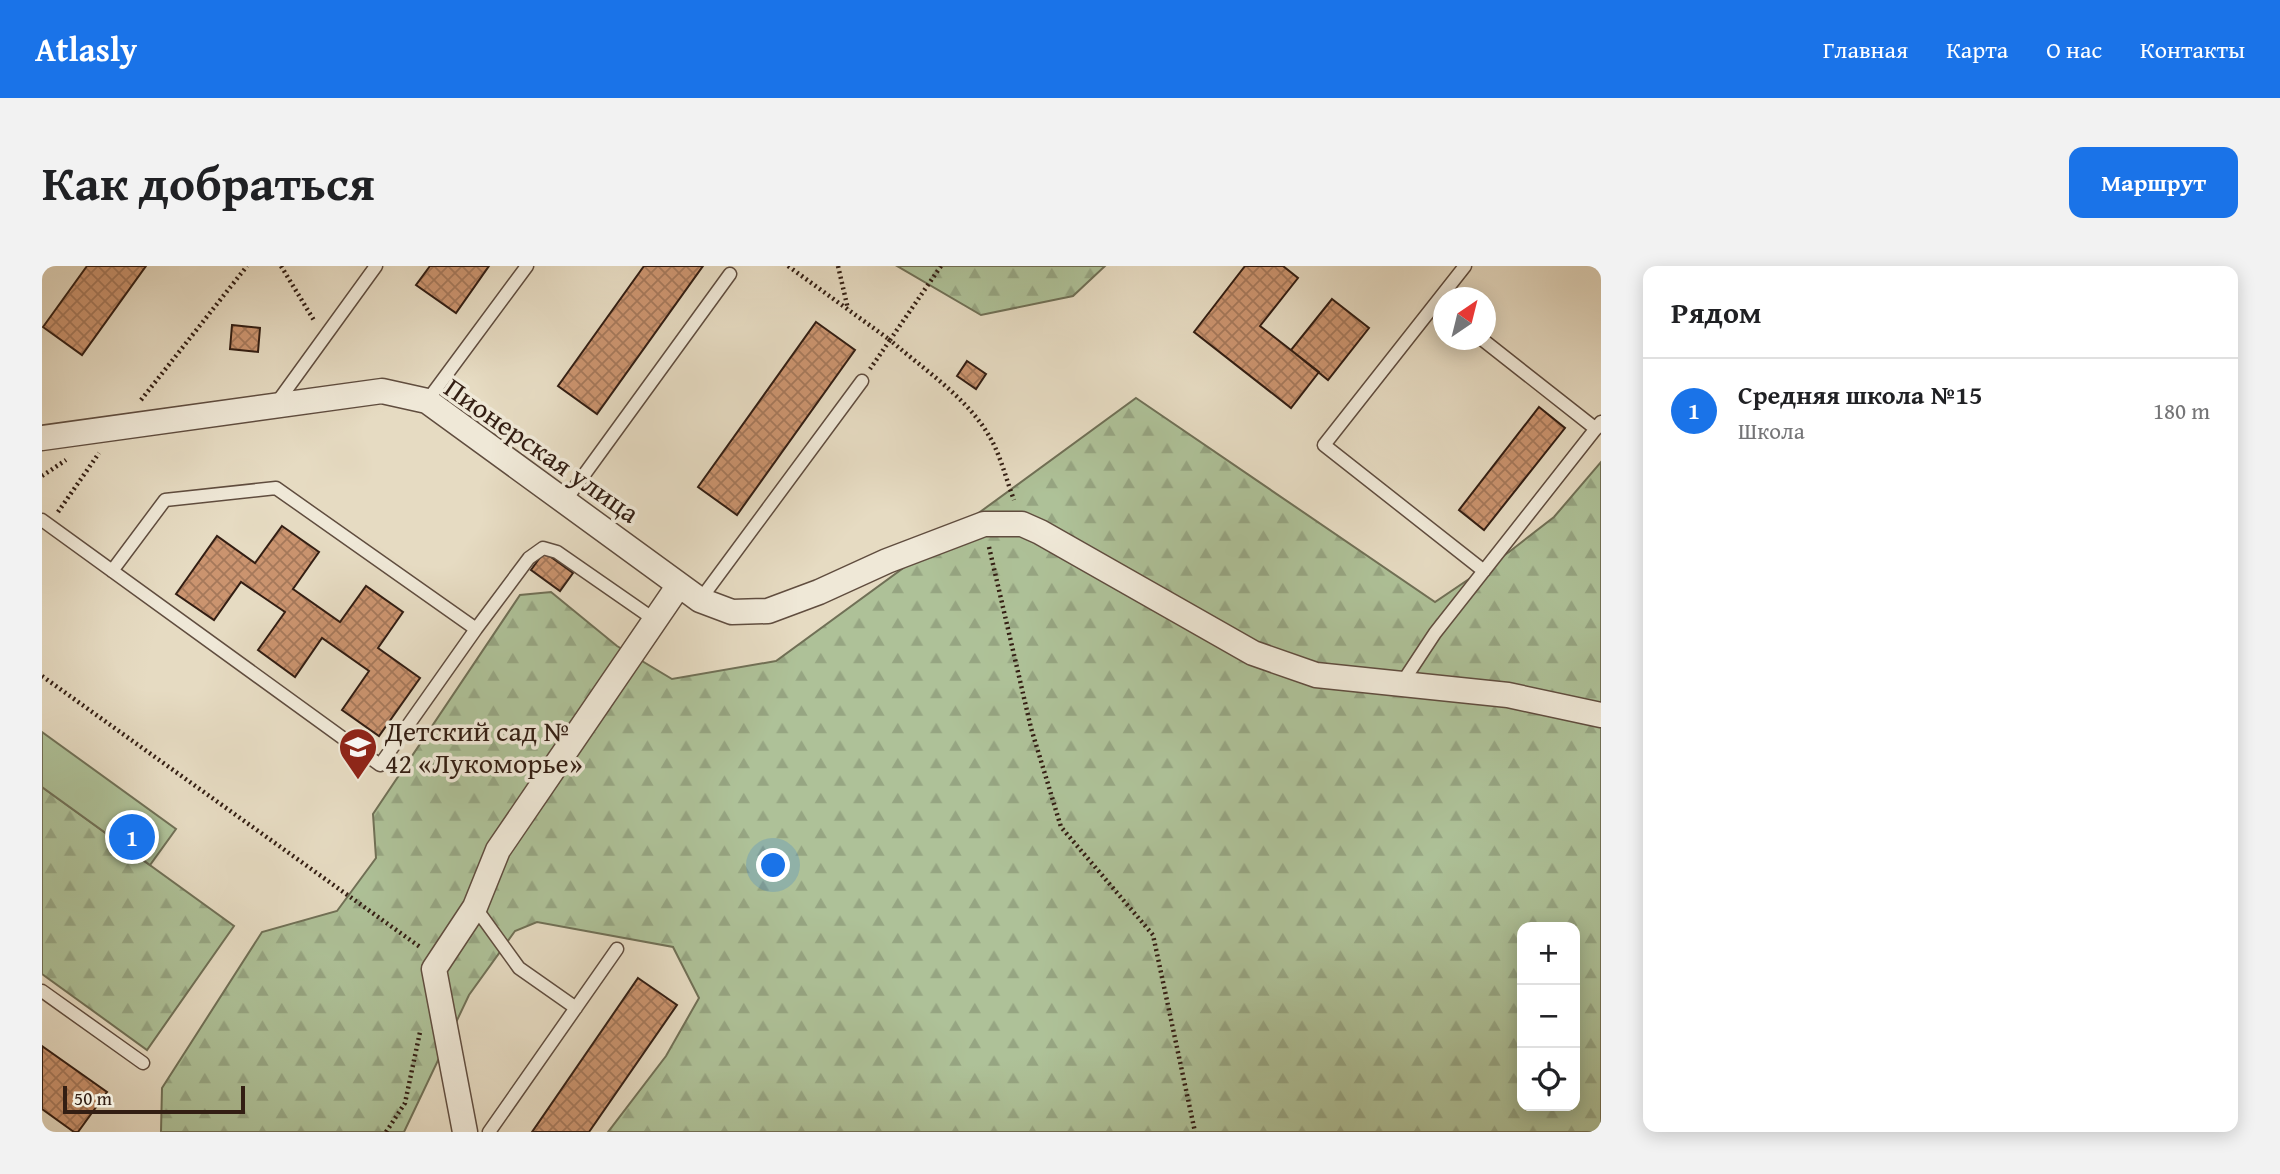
<!DOCTYPE html>
<html lang="ru">
<head>
<meta charset="utf-8">
<style>
	:root { --surface:#fff; --page:#f2f2f2; --text:#202124; --muted:#757577; --line:#e0e0e0; --accent:#1a73e8 }
	body { margin:0; font-family:"Gentium Book Plus",serif; background:var(--page); color:var(--text) }
	.controls { position:absolute; right:21px; bottom:21px; display:grid; overflow:hidden; border-radius:14px; box-shadow:0 4px 18px #0003 }
	.controls button { width:63px; height:63px; display:grid; place-items:center; padding:0; border:0; border-bottom:2px solid var(--line); background:var(--surface); color:var(--text); font:35px sans-serif }
	.compass { position:absolute; left:1391px; top:21px; width:63px; height:63px; border-radius:50%; background:var(--surface); box-shadow:0 4px 18px #0003; rotate:35deg }
	.scale { position:absolute; left:21px; bottom:18px; width:182px; box-sizing:border-box; padding-left:7px; border:4px solid #331e13; border-top:0; font-size:19px; line-height:24px; white-space:nowrap; color:#331e13; -webkit-text-stroke:5px #efe8d7; paint-order:stroke }
	.you { position:absolute; left:732px; top:600px; width:24px; height:24px; margin:-18px; border:5px solid #fff; border-radius:50%; background:#1a73e8; box-shadow:0 0 0 10px #1a73e833 }
	.badge { display:grid; place-items:center; width:46px; height:46px; border-radius:50%; background:var(--accent); color:#fff; font-size:23px; font-weight:700 }
	.pin { position:absolute; translate:-50% -50%; border:4px solid #fff; box-shadow:0 2px 7px #0006 }
	.list { margin:0; padding:0; list-style:none }
	h2 { display:flex; justify-content:space-between; align-items:center; height:91px; margin:0; padding:0 28px; font-size:30px }
	h2 small { font-size:23px; font-weight:400; color:var(--muted) }
	.list li { display:grid; grid-template-columns:46px 1fr auto; gap:21px; align-items:center; box-sizing:border-box; height:105px; padding:0 28px; border-top:2px solid var(--line) }
	.list b { display:block; font-size:26px; white-space:nowrap }
	.list p { margin:0; font-size:23px; white-space:nowrap; color:var(--muted) }
	.list em { font-size:23px; font-style:normal; color:var(--muted) }
	.icon { flex:none; width:38px; height:38px; fill:none; stroke:currentColor; stroke-width:2; stroke-linecap:round; stroke-linejoin:round }
	.map { position:relative; flex:none; width:1559px; height:866px; overflow:hidden; border-radius:14px }
	header { display:flex; align-items:center; gap:42px; box-sizing:border-box; height:98px; padding:0 35px; background:var(--accent); color:#fff }
	header strong { font-size:33px }
	nav { display:flex; gap:38px; margin-inline-start:auto; font-size:24px }
	.intro { display:flex; align-items:center; justify-content:space-between; box-sizing:border-box; height:168px; padding:0 42px }
	h1 { margin:0; font-size:49px }
	.button { padding:18px 32px; border-radius:14px; background:var(--accent); color:#fff; font-size:24px; font-weight:700 }
	main { display:flex; gap:42px; padding:0 42px }
	aside { flex:1; background:var(--surface); border-radius:14px; box-shadow:0 4px 18px #0003 }
	.map>svg:first-child { display:block }
	.forest { fill:url(#forest-firs); stroke:#707056; stroke-width:2; fill-rule:evenodd }
	.pitch { fill:#aec198; stroke:#707056; stroke-width:2 }
	.building { fill:url(#building-cross-hatch); stroke:#331e13; stroke-width:2 }
	.lines { fill:none; stroke-linecap:round; stroke-linejoin:round }
	.lane-casing { stroke:#604d3f; stroke-width:15 }
	.street-casing { stroke:#604d3f; stroke-width:27 }
	.path { stroke:#331e13; stroke-width:4.5; stroke-dasharray:2 3.5; stroke-linecap:butt }
	.lane { stroke:#efe8d7; stroke-width:12 }
	.street { stroke:#efe8d7; stroke-width:24 }
	.labels { text-anchor:middle; stroke-width:7; stroke-linejoin:round; paint-order:stroke }
	.street-label { font-size:28px; fill:#331e13; stroke:#efe8d7 }
	.poi-label { font-size:28px; fill:#331e13; stroke:#efe8d7; text-anchor:start }
</style>
</head>
<body>
<header>
<strong>Atlasly</strong>
<nav><a>Главная</a><a>Карта</a><a>О нас</a><a>Контакты</a></nav>
</header>
<div class="intro"><h1>Как добраться</h1><a class="button">Маршрут</a></div>
<main>
<div class="map">
<svg width="1559" height="866" viewBox="0 0 1559 866">
	<defs>
		<pattern id="forest-firs" width="22" height="20" patternUnits="userSpaceOnUse" patternTransform="scale(1.75)"><rect width="22" height="20" fill="#aec198"/><path d="M5 1l3.5 6h-7zM16 11l3.5 6h-7z" fill="#96a582"/></pattern>
		<pattern id="building-cross-hatch" width="8" height="8" patternUnits="userSpaceOnUse" patternTransform="scale(1.75)"><rect width="8" height="8" fill="#cb946f"/><path d="M0 0l8 8M0 8l8-8" fill="none" stroke="#a5785a"/></pattern>
	</defs>
	<rect width="100%" height="100%" fill="#e6dbc2"/>
	<filter id="stains"><feTurbulence type="fractalNoise" baseFrequency=".00286" numOctaves="4"/><feColorMatrix values="0 0 0 0 .2 0 0 0 0 .09 0 0 0 0 .02 0 0 0 .5 -.17"/></filter>
	<radialGradient id="worn" r=".72"><stop offset=".6" stop-color="#630" stop-opacity="0"/><stop offset="1" stop-color="#630" stop-opacity=".3"/></radialGradient>
	<path class="forest" d="M855,0h208l-32,30 -92,19z
		M1094,132l299,204 74,-50 45,-35 47,-55v670h-993l58,-76 33,-58 -26,-51 -136,-25 -22,9 -46,64 -65,137h-243l1,-44 100,-156 75,-21 39,-53 -3,-44 147,-219 31,-3 66,54 55,33 104,-18zM1480,661h53v179h-53z
		M0,521l192,139 -87,124 -105,-76z"/>
	<path class="pitch" d="M0,466l134,97 -26,36 -108,-78z"/>
	<path class="building" d="M45,0h59l-64,89 -39,-28z
		M388,0h59l-33,47 -40,-28z
		M602,0h59l-106,148 -39,-28z
		M1203,0h38l15,12 -38,48 59,46 -28,36 -97,-76z
		M1290,33l37,29 -41,52 -37,-30z
		M774,56l39,28 -118,165 -39,-28z
		M190,59l28,3 -2,24 -28,-3z
		M925,95l19,13 -10,15 -19,-13z
		M1497,141l26,21 -81,102 -25,-20z
		M240,260l37,26 -26,37 47,33 26,-36 37,26 -25,36 42,30 -41,58 -37,-26 27,-39 -47,-33 -27,39 -37,-27 27,-38 -44,-30 -27,38 -38,-26 41,-58 38,27z
		M502,286l29,21 -13,18 -29,-21z
		M596,712l39,27 -88,127h-57z
		M0,780l65,46 -29,40h-4l-32,-23z"/>
	<g class="lines">
		<defs>
			<path id="lane" d="M1423,0l-141,179 160,126
				M1441,74l113,89
				M385,135l100,-135
				M234,138l100,-138
				M523,235l165,-227
				M0,254l338,245 96,-136
				M70,305l53,-71 111,-12 200,141 53,-71 14,-10 14,4 98,68
				M658,334l162,-219
				M1360,417l33,-50 166,-211
				M433,641l44,61 57,40
				M0,725l101,72
				M447,866l128,-183"/>
			<path id="street" d="M0,172l340,-47 45,10 273,199 32,12 36,-1 51,-19 68,-31 97,-37h38l18,8 213,121 63,22 192,20 93,20
				M423,866l-31,-163 41,-62 23,-57 181,-265"/>
		</defs>
		<use href="#lane" class="lane-casing"/>
		<use href="#street" class="street-casing"/>
		<path class="path" d="M239,0l34,56
			M746,0l102,74 -20,29
			M796,0l10,43
			M899,0l-51,74c33,29 75,56 98,94 12,19 18,45 26,66
			M99,134l106,-134
			M0,210l24,-16
			M16,246l41,-59
			M947,281l42,181 30,99 92,108 42,197
			M0,410l378,271
			M344,866l19,-29 15,-71"/>
		<use href="#lane" class="lane"/>
		<use href="#street" class="street"/>
	</g>
	<defs>
		<symbol id="school-pin" viewBox="-11 -11 22 30"><path d="M0 17L-7.5 6A9.5 9.5 0 1 1 7.5 6Z" fill="#8f2418" stroke="#efe8d7"/><path d="M0-5L7-2L0 1L-7-2ZM-4 1L0 2.5L4 1V4Q0 6-4 4Z" fill="#fff"/></symbol>
	</defs>
	<g fill-rule="evenodd">
		<use href="#school-pin" x="294" y="459" width="44" height="60"/>
	</g>
	<g class="labels">
		<g class="street-label">
			<text transform="translate(500 184) rotate(35)" y="10">Пионерская улица</text>
		</g>
		<g class="poi-label">
			<text x="343" y="475">Детский сад №<tspan x="343" dy="32">42 «Лукоморье»</tspan></text>
		</g>
	</g>
	<rect width="100%" height="100%" filter="url(#stains)"/>
	<rect width="100%" height="100%" fill="url(#worn)"/>
</svg>
<div class="controls">
<button>+</button>
<button>−</button>
<button><svg class="icon" aria-label="locate" viewBox="0 0 24 24"><circle cx="12" cy="12" r="6"/><path d="M12 2v4M12 18v4M2 12h4M18 12h4"/></svg></button>
</div>
<svg class="compass" viewBox="-18 -18 36 36"><path d="M0-13l5 13h-10z" fill="#e53935"/><path d="M0 13l5-13h-10z" fill="#757577"/></svg>
<div class="scale">50 m</div>
<div class="you"></div>
<div class="pin badge" style="left:90px;top:571px">1</div>
</div>
<aside>
<h2>Рядом<small></small></h2>
<ul class="list">
<li><span class="badge">1</span><div><b>Средняя школа №15</b><p>Школа</p></div><em>180 m</em></li>
</ul>
</aside>
</main>
</body>
</html>
